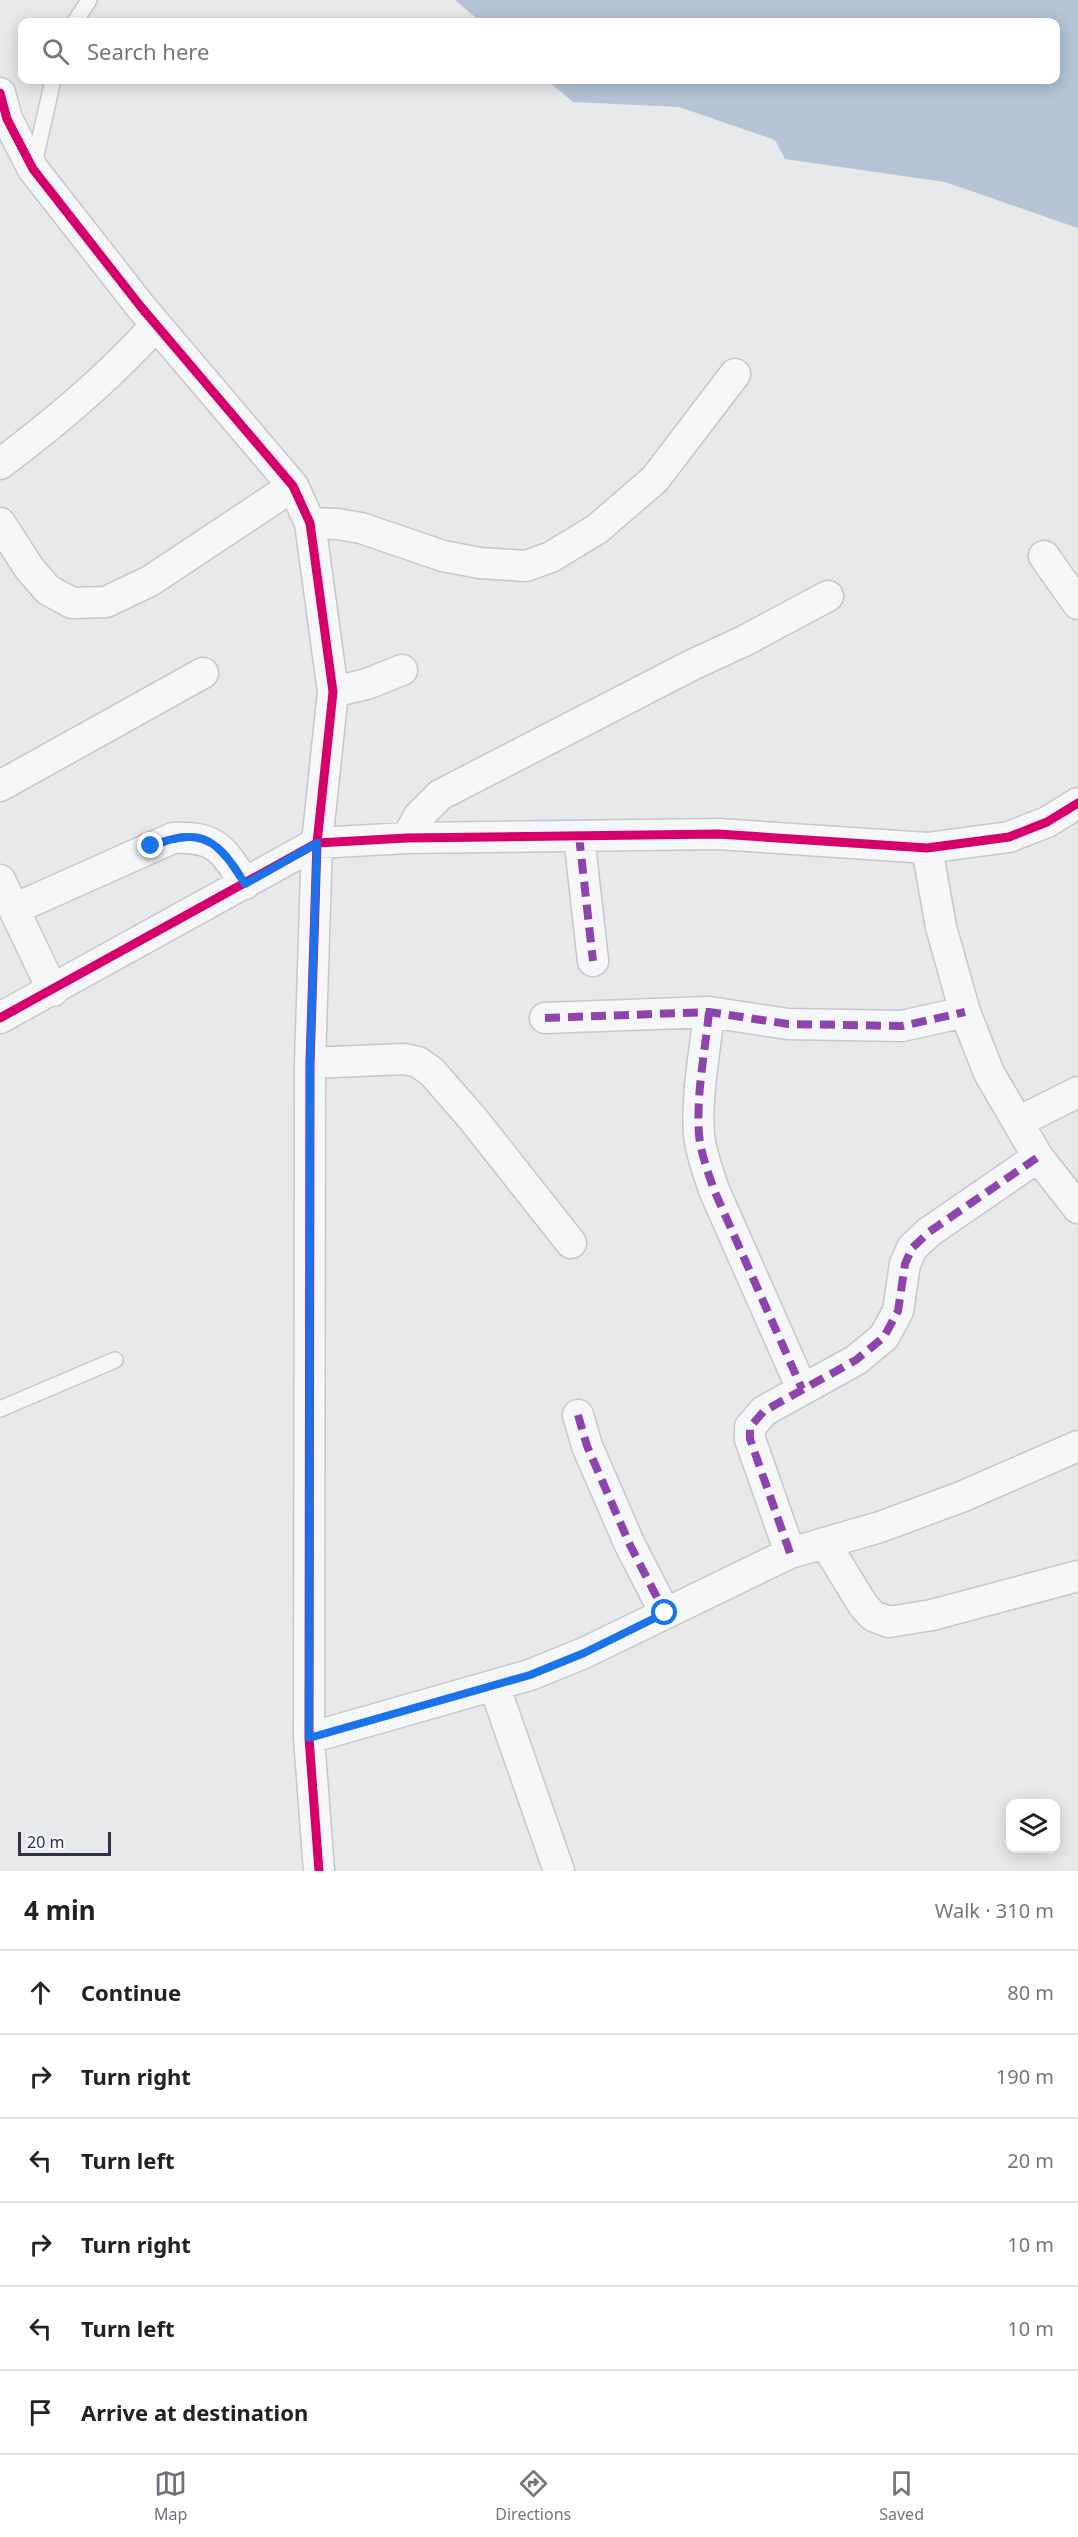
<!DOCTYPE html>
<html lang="en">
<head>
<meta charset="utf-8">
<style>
	:root { --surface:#fff; --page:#f2f2f2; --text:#222; --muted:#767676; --line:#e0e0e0; --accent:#6c737f }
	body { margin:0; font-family:"Noto Sans",sans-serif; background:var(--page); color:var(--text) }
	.controls { position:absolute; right:18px; bottom:18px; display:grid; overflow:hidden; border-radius:12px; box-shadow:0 3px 15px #0003 }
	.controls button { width:54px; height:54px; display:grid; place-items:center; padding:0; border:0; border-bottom:2px solid var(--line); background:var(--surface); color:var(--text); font:30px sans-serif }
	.scale { position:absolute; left:18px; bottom:15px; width:93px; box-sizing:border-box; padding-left:6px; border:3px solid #2b3445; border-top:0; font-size:16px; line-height:21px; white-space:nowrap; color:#2b3445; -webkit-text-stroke:4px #f4f6f9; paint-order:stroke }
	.stop { position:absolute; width:18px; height:18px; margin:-14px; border:4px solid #1a73e8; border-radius:50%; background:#fff }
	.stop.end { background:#1a73e8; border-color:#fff; box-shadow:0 2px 6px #0008 }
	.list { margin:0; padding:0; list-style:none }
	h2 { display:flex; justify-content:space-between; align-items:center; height:78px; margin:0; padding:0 24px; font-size:26px }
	h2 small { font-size:20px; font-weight:400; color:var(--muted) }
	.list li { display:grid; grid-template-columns:39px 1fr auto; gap:18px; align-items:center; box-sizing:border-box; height:84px; padding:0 24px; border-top:2px solid var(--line) }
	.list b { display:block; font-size:22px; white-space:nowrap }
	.list em { font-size:20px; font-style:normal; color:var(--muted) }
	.icon { flex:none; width:33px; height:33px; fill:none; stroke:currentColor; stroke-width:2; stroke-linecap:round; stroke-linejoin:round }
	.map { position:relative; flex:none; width:1078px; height:1871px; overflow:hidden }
	.search { position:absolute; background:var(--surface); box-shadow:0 3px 15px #0003; left:18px; right:18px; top:18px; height:66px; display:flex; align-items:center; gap:15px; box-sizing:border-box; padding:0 21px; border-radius:12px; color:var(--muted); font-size:22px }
	.sheet { height:582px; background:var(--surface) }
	nav { display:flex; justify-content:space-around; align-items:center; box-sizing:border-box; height:84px; border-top:2px solid var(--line); background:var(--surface); font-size:16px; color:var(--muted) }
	nav a { display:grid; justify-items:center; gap:3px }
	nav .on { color:var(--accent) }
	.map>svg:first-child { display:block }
	.water { fill:#b4c4d5 }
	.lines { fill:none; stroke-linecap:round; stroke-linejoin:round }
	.lane-casing { stroke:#c4c6c8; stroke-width:18 }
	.street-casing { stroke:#c4c6c8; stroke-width:33 }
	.lane { stroke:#f5f6f7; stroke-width:15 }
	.street { stroke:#f5f6f7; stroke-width:30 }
	.quiet { stroke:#8e44ad; stroke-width:8; stroke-dasharray:15 8; stroke-linecap:butt }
	.cycleway-casing { stroke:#f4f6f9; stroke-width:13 }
	.cycleway { stroke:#d6006c; stroke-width:9 }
	.route { stroke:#1a73e8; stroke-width:8 }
</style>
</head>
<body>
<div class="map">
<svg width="1078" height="1871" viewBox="0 0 1078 1871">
	<rect width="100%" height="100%" fill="#e6e8ea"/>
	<path class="water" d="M455,0h623v228l-133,-46 -160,-23 -10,-19 -96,-33 -106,-5 -26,-22h509v-58h-575z"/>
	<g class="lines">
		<defs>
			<path id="lane" d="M75,22l14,-22
				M34,164l19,-84
				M0,1409l115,-49"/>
			<path id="street" d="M0,93l7,26 26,50 108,138 152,179 17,37 23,169 -16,151 -7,220 -1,675 10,133
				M0,464c56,-42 109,-86 156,-139
				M0,523l29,45 19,22 24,13 34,-1 44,-21 143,-95
				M310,523l27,1 24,4 82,28 37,7 46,3 25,-9 46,-28 58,-50 80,-105
				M1044,556l34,48
				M333,692l34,-8 35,-14
				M0,786l203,-113
				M579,836l14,125
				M407,838l12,-22 21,-21 252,-130 52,-24 84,-45
				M927,848l14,79 24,85 24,61 49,84 40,51
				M0,880l53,111
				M14,909l159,-71c43,-2 50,11 72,46
				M709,1012c-4,40 -13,83 -10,123 2,19 9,37 15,55l88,199
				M0,1018l317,-175 90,-5 311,-4 209,14 82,-11 38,-15 31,-19
				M545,1018l164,-6 79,12 114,2 63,-14
				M310,1063l95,-4 13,3 14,10 41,47 98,124
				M1018,1122l60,-30
				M578,1415l9,31 43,99 35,68
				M825,1543l38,62 10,11 16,6 43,-7 146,-39
				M790,1553l-40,-114v-12l14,-16 92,-51 28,-23 14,-26 7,-47 7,-16 17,-16 109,-75
				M494,1685l65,186
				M309,1738l221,-63 54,-22 206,-100 90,-26 81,-30 117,-51"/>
		</defs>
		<use href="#lane" class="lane-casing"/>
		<use href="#street" class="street-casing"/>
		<use href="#lane" class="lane"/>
		<use href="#street" class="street"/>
		<path class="quiet" d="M579,836l14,125
			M151,846c52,-20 67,-6 94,38
			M709,1012c-4,40 -13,83 -10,123 2,19 9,37 15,55l88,199
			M545,1018l164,-6 79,12 114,2 63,-14
			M578,1415l9,31 43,99 35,68
			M790,1553l-40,-114v-12l14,-16 92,-51 28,-23 14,-26 7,-47 7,-16 17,-16 109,-75"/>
		<defs>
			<path id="cycleway" d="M0,93l7,26 26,50 108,138 152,179 17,37 23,169 -16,151 -7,220 -1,675 10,133
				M0,1018l317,-175 90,-5 311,-4 209,14 82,-11 38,-15 31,-19"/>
		</defs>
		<use href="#cycleway" class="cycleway-casing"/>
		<use href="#cycleway" class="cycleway"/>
	</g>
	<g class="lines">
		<path class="route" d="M151,846c52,-20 67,-6 94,38l72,-41 -7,220 -1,675 221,-63 54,-22 81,-40"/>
	</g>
</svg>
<div class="controls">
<button><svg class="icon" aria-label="layers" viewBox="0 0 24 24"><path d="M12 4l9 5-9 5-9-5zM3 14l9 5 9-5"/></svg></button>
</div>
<div class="scale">20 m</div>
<div class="stop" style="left:665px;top:1613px"></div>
<div class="stop end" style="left:151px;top:846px"></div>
<div class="search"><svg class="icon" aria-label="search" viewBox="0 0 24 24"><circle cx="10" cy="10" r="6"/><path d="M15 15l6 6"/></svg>Search here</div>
</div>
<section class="sheet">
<h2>4 min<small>Walk · 310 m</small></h2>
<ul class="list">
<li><svg class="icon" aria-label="ahead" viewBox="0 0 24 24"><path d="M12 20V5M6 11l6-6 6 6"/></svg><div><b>Continue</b></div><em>80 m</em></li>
<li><svg class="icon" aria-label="right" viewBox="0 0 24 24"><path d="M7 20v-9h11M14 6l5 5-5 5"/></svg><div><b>Turn right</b></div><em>190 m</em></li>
<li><svg class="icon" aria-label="left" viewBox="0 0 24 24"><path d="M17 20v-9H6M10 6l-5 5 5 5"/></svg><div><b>Turn left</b></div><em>20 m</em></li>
<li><svg class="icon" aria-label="right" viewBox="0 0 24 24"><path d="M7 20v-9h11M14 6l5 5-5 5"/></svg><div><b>Turn right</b></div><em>10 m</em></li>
<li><svg class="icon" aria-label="left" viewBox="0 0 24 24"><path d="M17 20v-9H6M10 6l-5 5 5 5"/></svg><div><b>Turn left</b></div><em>10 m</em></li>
<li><svg class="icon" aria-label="arrive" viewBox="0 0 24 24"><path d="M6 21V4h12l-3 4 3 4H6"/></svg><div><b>Arrive at destination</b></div></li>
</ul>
</section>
<nav>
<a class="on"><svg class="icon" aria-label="map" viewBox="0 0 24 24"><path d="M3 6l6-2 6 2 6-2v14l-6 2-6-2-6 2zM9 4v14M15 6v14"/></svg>Map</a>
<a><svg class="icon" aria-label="directions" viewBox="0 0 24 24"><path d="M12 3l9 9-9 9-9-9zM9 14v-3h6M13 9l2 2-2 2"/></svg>Directions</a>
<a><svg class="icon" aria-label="saved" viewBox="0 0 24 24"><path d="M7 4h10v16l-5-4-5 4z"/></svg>Saved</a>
</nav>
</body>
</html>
